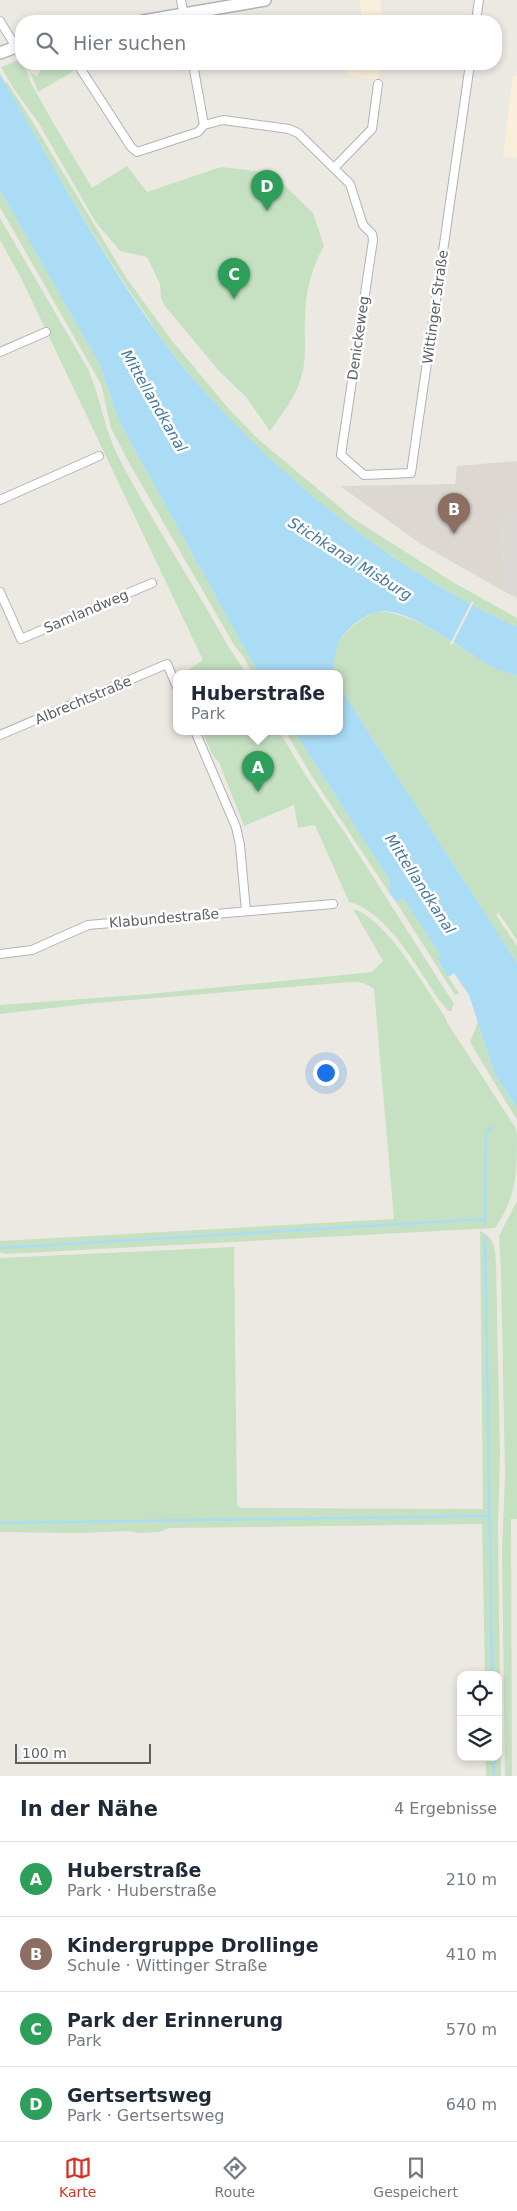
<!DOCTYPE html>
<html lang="de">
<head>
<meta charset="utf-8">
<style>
	:root { --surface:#fff; --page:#f6f6f7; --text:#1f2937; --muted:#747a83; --line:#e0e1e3; --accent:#d93025 }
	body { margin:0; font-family:"DejaVu Sans",sans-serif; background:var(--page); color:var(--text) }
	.controls { position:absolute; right:15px; bottom:15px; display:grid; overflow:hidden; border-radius:10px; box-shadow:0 2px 8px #0003 }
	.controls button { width:45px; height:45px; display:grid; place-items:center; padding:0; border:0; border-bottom:1px solid var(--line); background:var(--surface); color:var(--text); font:25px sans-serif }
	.scale { position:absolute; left:15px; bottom:12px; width:136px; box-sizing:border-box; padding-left:5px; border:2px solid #5b5f62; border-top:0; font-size:14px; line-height:18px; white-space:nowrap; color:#5b5f62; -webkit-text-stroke:4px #fff; paint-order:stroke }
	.you { position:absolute; left:325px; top:1072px; width:18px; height:18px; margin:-12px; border:4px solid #fff; border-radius:50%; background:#1a73e8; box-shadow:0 0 0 8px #1a73e833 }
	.badge { display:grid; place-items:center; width:32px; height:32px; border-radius:50%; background:var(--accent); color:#fff; font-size:16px; font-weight:700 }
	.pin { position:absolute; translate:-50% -41px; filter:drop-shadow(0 1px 2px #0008) }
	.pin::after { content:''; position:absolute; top:26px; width:18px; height:15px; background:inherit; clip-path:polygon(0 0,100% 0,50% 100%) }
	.popup { position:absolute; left:173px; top:670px; width:170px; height:65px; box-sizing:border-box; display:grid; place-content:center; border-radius:10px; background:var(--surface); filter:drop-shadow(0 1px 4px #0005); font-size:16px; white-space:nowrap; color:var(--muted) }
	.popup b { font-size:19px; color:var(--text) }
	.popup::after { content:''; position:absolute; left:50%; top:100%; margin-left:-10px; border:10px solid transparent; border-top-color:var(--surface) }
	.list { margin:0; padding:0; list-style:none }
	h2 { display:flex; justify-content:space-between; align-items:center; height:65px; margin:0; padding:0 20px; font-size:21px }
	h2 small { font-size:16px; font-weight:400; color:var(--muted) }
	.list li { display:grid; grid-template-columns:32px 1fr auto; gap:15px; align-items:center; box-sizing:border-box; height:75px; padding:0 20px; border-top:1px solid var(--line) }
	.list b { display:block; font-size:19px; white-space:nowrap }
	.list p { margin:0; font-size:16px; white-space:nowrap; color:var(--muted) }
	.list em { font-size:16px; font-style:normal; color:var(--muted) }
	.icon { flex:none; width:28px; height:28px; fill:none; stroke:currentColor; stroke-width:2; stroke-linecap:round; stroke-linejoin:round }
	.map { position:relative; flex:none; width:517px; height:1776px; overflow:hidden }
	.search { position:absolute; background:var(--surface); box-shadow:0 2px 8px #0003; left:15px; right:15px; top:15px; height:55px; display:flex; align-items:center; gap:12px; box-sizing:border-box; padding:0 18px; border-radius:20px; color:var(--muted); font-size:19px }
	.sheet { height:365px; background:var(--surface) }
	nav { display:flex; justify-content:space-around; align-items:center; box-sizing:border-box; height:70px; border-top:1px solid var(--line); background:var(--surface); font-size:14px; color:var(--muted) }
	nav a { display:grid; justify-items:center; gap:2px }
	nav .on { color:var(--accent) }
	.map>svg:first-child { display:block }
	.commercial { fill:#f9efda }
	.industrial { fill:#dbd8d5 }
	.education { fill:#dcd8d1 }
	.green { fill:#c5e1c2 }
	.water { fill:#aadcf5 }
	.pier { fill:#ece9e3 }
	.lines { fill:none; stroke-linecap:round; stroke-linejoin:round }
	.stream { stroke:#aadcf5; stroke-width:2.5 }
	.minor-casing { stroke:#b0b3b7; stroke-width:10 }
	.secondary-casing { stroke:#afb3b6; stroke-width:14 }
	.minor { stroke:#fff; stroke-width:8 }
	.secondary { stroke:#fff; stroke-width:11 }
	.labels { text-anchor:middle; stroke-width:5; stroke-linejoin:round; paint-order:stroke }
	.street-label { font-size:14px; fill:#5b5f62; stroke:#fff }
	.water-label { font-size:15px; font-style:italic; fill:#47799c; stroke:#fff }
</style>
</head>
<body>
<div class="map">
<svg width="517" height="1776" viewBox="0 0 517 1776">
	<rect width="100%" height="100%" fill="#ece9e3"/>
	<path class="commercial" d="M359,0h21l3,21h-20z
		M347,64h34l-3,16 -32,-5z
		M513,76h4v82l-14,-2z"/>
	<path class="industrial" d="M507,516h10v82l-14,-7 3,-6 -5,-60z"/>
	<path class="education" d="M517,461v55h-10l-6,9 5,60 -3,6 -82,-47 -81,-58 115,-2 2,-18z"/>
	<path class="green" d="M21,59v5h3l6,17 17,31 45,76 35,-22 20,26 74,-25 51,6 41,40 11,33c-13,22 -19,49 -19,74 -1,19 2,39 -4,58 -5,19 -20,37 -31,53l-24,-34 -28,-27 -53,-64 -4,-8 -1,-14 -13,-27 -27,-6 -25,-30 -57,-99 -24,-33 -13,-22z
		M27,64h6l-3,8 6,4 5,-5 -6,-7h39l3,5 -39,23z
		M7,82l30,47 88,147 48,66 56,67 30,31 95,79 97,62 66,37v9c-127,-58 -253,-159 -340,-268 -13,-16 -24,-33 -35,-50 -50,-72 -93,-150 -137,-226z
		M0,190l100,175 19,56 139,252h-6l-9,-17 -9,-11 -106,-184 -17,-33 -10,-44 -101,-177z
		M0,218l88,151c13,29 16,61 31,89 33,64 74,125 109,188l18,27h-62l19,-13 -182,-382 -21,-38z
		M377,611c42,3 76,33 111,53 9,5 19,9 29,12v264l-19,-28 -2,3 21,31v17l-178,-277v-13h-4c-10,-28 19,-51 42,-62z
		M202,731h77l27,45 41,60 102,160 5,7 -3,8h-3l-9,-11c-21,-31 -52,-89 -90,-98l-34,-77 -17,3 -4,-23 -50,21 -25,-64 -6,-6z
		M285,731h9l96,150v13l-77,-116z
		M403,898l38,58 -4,4 22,33 -4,2 -59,-93z
		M353,909c33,9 71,77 91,106l4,9 67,103 2,7c0,37 0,63 -22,94l-490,26 -5,-2v-11l394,-22 -20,-230c-8,-6 -13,-7 -23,-7l-256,21 -95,11v-9l149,-11 223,-22 11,-11z
		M478,1022l17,53 22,33v12l-47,-78z
		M517,1201v318h-6l1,257h-7l-3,-224 3,-76 -4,-205 -2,-35z
		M480,1231c15,6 15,18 16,32l4,189 -2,76 3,248h-15v-19h12v-82h-13l-3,-151 -312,4 -11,4 -19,1 -13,-2 -47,2 -80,-1v-274l234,-11 3,258 4,3 242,1z"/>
	<path class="water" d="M0,74c56,96 108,195 176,284 18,23 39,45 59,66 81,83 177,155 282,203v49c-9,-3 -20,-6 -28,-11 -26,-15 -85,-61 -113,-53 -11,3 -21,11 -29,19 -10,9 -16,29 -12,42h-77l-139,-252 -19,-56 -100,-175z
		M339,686l178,277v145l-22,-33 -26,-80 -15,-22 -6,4 -11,-18 4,-3 -38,-58 -7,4 -6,-8v-13l-96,-150h45z"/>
	<path class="pier" d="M472,601l2,1 -22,43 -2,-1z"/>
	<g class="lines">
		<path class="stream" d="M485,1224l1,-93 7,-5
			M485,1237l7,438
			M0,1248l485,-29
			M0,1523l490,-7
			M494,1757v19"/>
		<defs>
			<path id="minor" d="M181,0l4,21
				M0,21l16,26
				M476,21l3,-21
				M193,64l11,61
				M80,68l51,79 6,5 61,-20 6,-7
				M204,125l19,-5 66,9 9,4 52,51 13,41 9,9 1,6 -32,215 23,20 47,-2 59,-409
				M334,168l38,-39 6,-45
				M0,352l46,-20
				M0,500l99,-44
				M0,592l21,47 131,-56
				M195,731l41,96 4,18 6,66
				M0,735l167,-71 10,23
				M0,954l32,-4 56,-25 245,-21"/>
			<path id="secondary" d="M143,21l122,-21
				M0,53l21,-8"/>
		</defs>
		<use href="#minor" class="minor-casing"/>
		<use href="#secondary" class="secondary-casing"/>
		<use href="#minor" class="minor"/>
		<use href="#secondary" class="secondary"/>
	</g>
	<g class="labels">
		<g class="street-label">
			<text transform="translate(435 307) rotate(-82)" y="5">Wittinger Straße</text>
			<text transform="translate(358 338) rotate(-82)" y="5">Denickeweg</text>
			<text transform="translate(86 611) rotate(-23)" y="5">Samlandweg</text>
			<text transform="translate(83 700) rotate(-23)" y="5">Albrechtstraße</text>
			<text transform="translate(164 918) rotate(-5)" y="5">Klabundestraße</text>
		</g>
		<g class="water-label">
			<text transform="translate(154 401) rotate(60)" y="5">Mittellandkanal</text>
			<text transform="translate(350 559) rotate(32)" y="5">Stichkanal Misburg</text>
			<text transform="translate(420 884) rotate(57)" y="5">Mittellandkanal</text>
		</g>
	</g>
</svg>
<div class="controls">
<button><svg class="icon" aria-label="locate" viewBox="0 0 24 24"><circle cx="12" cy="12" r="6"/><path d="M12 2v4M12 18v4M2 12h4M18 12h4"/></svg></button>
<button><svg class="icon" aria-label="layers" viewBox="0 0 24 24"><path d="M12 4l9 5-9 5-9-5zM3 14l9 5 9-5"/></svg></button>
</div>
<div class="scale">100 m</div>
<div class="you"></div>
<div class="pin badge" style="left:258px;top:792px;background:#2e9e5b">A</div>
<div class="popup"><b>Huberstraße</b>Park</div>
<div class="pin badge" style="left:454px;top:534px;background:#8d6e63">B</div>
<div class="pin badge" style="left:234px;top:299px;background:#2e9e5b">C</div>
<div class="pin badge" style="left:267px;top:211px;background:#2e9e5b">D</div>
<div class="search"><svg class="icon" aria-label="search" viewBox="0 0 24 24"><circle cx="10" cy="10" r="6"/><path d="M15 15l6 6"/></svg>Hier suchen</div>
</div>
<section class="sheet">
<h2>In der Nähe<small>4 Ergebnisse</small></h2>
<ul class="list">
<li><span class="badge" style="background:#2e9e5b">A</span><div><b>Huberstraße</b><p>Park · Huberstraße</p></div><em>210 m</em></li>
<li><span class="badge" style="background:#8d6e63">B</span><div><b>Kindergruppe Drollinge</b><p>Schule · Wittinger Straße</p></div><em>410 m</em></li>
<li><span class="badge" style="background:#2e9e5b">C</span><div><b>Park der Erinnerung</b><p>Park</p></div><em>570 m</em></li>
<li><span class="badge" style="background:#2e9e5b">D</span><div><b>Gertsertsweg</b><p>Park · Gertsertsweg</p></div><em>640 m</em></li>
</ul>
</section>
<nav>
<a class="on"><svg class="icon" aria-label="map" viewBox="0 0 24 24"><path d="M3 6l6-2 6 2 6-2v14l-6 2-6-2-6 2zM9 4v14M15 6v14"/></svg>Karte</a>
<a><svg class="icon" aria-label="directions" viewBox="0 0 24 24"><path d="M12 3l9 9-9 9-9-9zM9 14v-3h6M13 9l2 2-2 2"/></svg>Route</a>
<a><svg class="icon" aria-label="saved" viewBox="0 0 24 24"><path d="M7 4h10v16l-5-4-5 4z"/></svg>Gespeichert</a>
</nav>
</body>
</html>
